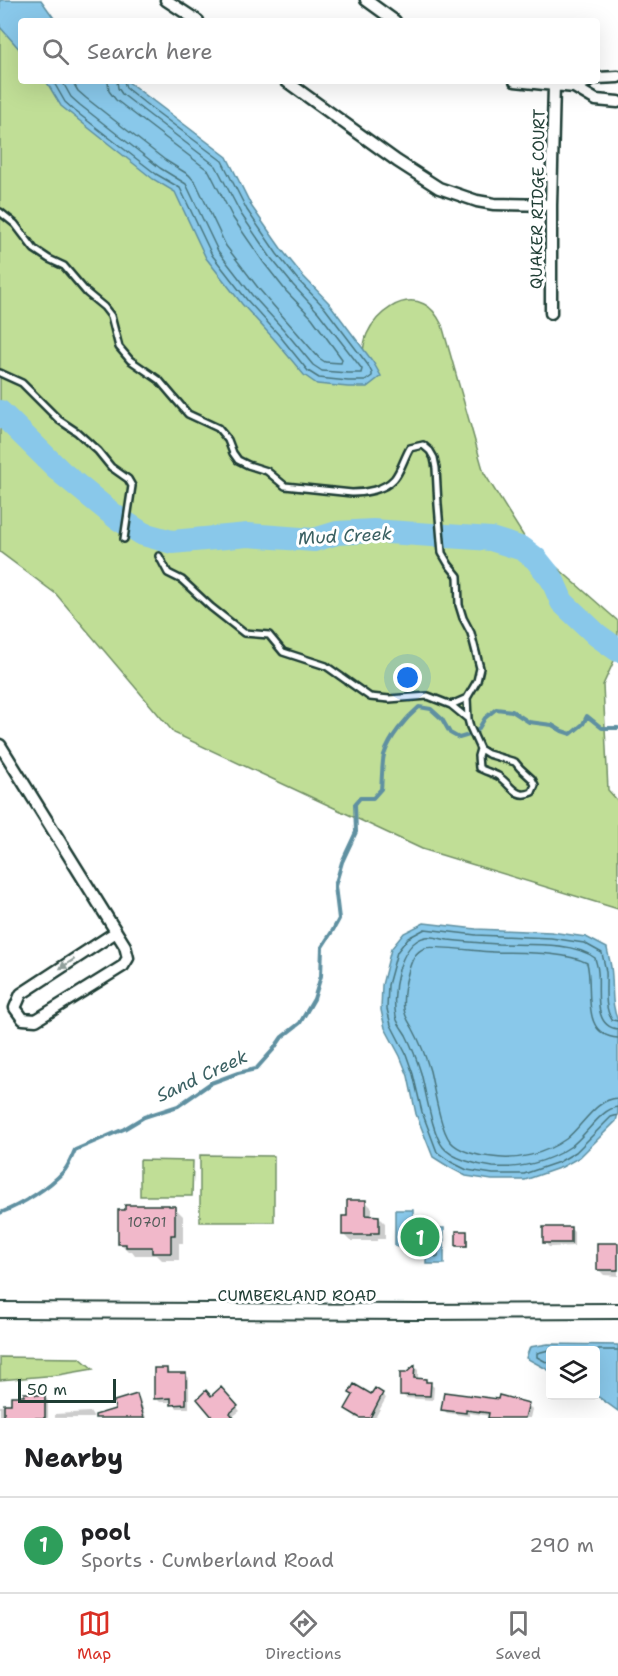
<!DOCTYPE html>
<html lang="en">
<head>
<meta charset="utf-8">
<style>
	:root { --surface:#fff; --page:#f2f2f2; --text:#202124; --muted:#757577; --line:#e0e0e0; --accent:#d93025 }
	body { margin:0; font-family:"Shantell Sans",sans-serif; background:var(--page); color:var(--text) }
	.controls { position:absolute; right:18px; bottom:18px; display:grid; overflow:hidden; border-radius:6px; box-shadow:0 6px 24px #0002 }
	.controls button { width:54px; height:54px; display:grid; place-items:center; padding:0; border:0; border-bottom:2px solid var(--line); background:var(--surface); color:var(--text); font:30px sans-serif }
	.scale { position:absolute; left:18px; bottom:15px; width:98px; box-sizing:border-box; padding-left:6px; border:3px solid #1f3d34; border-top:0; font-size:16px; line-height:21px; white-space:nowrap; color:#1f3d34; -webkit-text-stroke:4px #fff; paint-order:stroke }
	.you { position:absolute; left:408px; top:678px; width:21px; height:21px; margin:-15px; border:4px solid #fff; border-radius:50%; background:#1a73e8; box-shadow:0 0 0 9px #1a73e833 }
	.badge { display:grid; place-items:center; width:39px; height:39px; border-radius:50%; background:var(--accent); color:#fff; font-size:20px; font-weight:700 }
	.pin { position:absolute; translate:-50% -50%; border:3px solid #fff; box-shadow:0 2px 6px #0006 }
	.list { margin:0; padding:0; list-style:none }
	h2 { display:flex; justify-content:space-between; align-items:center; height:78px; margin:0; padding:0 24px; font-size:26px }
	h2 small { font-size:20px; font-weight:400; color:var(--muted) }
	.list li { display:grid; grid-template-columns:39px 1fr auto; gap:18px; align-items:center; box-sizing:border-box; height:96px; padding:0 24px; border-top:2px solid var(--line) }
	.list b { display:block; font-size:22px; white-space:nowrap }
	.list p { margin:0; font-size:20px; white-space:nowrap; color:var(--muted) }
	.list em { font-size:20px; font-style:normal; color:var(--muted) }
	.icon { flex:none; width:33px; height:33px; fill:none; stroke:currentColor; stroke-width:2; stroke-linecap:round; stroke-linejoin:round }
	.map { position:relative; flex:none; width:618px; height:1418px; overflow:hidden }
	.search { position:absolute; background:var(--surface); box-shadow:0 6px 24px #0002; left:18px; right:18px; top:18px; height:66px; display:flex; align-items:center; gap:15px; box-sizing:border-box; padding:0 21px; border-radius:6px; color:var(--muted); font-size:22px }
	.sheet { height:174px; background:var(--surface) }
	nav { display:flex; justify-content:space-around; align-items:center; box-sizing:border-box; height:84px; border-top:2px solid var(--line); background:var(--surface); font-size:16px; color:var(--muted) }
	nav a { display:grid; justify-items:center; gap:3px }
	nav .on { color:var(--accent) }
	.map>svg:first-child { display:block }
	.green { fill:#c0de96; stroke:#708e65; stroke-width:1.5 }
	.water { fill:#89c8ea; stroke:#5f90a1; stroke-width:1.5 }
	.shadow { fill:#0003 }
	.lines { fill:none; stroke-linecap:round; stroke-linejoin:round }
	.shore { stroke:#49757d; stroke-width:1.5 }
	.stream { stroke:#5f90a1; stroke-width:4 }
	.river { stroke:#89c8ea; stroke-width:24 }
	.building { fill:#f1b8ca; stroke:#1f3d34; stroke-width:1.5 }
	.lane-casing { stroke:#1f3d34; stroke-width:10 }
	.street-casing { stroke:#1f3d34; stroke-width:15 }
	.secondary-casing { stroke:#1f3d34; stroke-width:18 }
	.lane { stroke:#fff; stroke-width:5 }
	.street { stroke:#fff; stroke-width:10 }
	.secondary { stroke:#fff; stroke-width:14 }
	.oneway { fill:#8f9e9a }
	.labels { text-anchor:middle; stroke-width:6; stroke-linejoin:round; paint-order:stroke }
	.number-label { font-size:14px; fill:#545c5a }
	.street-label { font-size:16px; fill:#1f3d34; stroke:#fff }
	.water-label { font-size:18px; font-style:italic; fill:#3a6062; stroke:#fff }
</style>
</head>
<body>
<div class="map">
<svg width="618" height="1418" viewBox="0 0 618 1418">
	<rect width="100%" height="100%" fill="#fff"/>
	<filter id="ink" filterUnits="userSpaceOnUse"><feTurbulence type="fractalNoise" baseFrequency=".0167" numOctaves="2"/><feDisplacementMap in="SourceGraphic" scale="12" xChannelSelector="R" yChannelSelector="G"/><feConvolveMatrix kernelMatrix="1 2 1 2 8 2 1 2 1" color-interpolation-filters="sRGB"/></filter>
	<g filter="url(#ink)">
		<path class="green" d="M0,15l21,17v49h59l281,285c2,-10 2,-23 6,-32 9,-20 35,-41 57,-30 9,4 14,13 18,21l42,148 42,67 92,81v31l-15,33 5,105 10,11v108l-196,-60 -248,-116 -118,-139 -56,-42z
			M200,1155l74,1v66h-74z
			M140,1160l53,1 -1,35h-52z
			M0,1357l80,1 13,11 -35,6 -58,5z"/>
		<path class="water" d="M0,0h41l15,21h-35v30l-21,-24z
			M46,81h81l100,76 25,50 30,43 21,26 26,27 44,59 8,14 -14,11h-19l-31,-3 -13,-9 -30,-36 -32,-35 -36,-46 -31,-66 -22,-13 -92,-73z
			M424,923l52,6 75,3 35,5 21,11c1,6 3,13 4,19 3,19 -1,36 7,54v93l-2,7 -36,36 -18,10 -37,13h-33l-26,-4 -17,-9 -16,-10 -17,-43 -8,-38 -8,-20 -15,-28 -4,-18 1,-25 9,-36 13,-16z
			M395,1210h18v18h31v36h-18v-17l-31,-1z
			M548,1344l70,1v66l-22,-16v-45h-46v21l-24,-13 4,-11z"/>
		<path class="shadow" d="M365,1201l7,7v9h7l6,6v16h-8v2h-27l-6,-6 4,-18z
			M175,1208l8,8v27h-4v17h-17l-5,-5h-22l-3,-4h-4l-8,-8z
			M570,1228l4,4v14l-25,1 -4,-4z
			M467,1232l1,2v13h-9l-2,-2z
			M618,1245v31l-14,-1 -6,-6z
			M415,1367l3,3v10h7l9,7 -1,13 -27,-2 -4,-4 5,-19z
			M167,1369l3,5h15l4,4v30h-12l-4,-6h-13l-4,-4z
			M221,1389l19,22 -8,6 -21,-19z
			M375,1390l11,8 -11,20h-20l1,-2 -9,-7 24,-13z
			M36,1394l2,3h7l3,4v17h-48v-12h12l13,-9z
			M137,1395l3,4 6,19h-39z
			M528,1405l4,4 -2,9h-40v-2l-21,-3v3l-22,-3 -4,-4z
			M90,1412l4,6h-39v-4z"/>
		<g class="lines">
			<path class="shore" d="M53,81l12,21 10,9 81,63 24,14 32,67 35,45 32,35 29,36 11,7 29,3h17l7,-5v-3l-4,-8 -44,-58 -26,-27 -21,-26 -30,-44 -25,-49 -76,-57 -20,-16 -2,-7
				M62,81l9,16 9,8 80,63 26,16 32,67 34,44 32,35 29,35 9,6 26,2h13l1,-4 -44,-57 -25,-27 -22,-27 -30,-44 -25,-48 -94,-72 -4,-6 -1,-7
				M72,81l6,10 8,7 79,62 24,15 7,8 30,63 33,43 60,69 6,4 16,1 1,-4 -30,-41 -26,-27 -22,-28 -31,-45 -24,-47 -93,-71 -7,-9 -1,-10
				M618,1021l-6,-1c-9,-14 -5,-33 -6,-48 -1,-7 -3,-13 -4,-19l-18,-10 -33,-5 -75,-3 -51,-6 -17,9 -11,14 -9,33 -1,24 4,16 15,29 7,20 9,38 15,40 14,10 16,8 26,4h31l35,-12 17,-10 35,-35 7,-2
				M618,1029c-26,-2 -18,-39 -20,-57 0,-5 -2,-9 -3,-14 -22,-17 -69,-13 -97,-14 -17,-1 -33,-2 -50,-4 -6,-1 -16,-4 -22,-3 -28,5 -36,60 -29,83 2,5 6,10 9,15 6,12 11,25 15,38 5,19 11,60 22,74 9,12 35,18 50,20 27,2 55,-5 77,-20 15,-10 31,-39 48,-40
				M618,1038c-39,-2 -24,-51 -31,-75 -21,-12 -69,-10 -94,-11 -11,0 -62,-7 -68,-4 -11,4 -14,14 -17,25 -3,11 -6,24 -4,36 1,8 5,13 9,20 7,13 13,28 17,42 4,17 10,57 20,70 9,11 29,15 42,16 25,4 53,-3 74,-18 17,-13 29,-40 52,-41
				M404,1226l8,8 26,1v22l-6,-1v-10l-4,-5 -26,-1 -1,-12z
				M550,1364l-13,-7v-4l12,-3h69"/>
			<path class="stream" d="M0,1213c21,-8 49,-25 64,-42 5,-6 8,-15 11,-21l49,-21 20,-12 34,-11 33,-23 27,-10 18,-4 17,-19 9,-13 18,-14 14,-24 7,-23 1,-29 11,-17 6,-11 -4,-33 7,-24 14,-30 -1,-28 5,-6h13l8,-9c1,-8 1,-27 3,-34 6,-18 21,-36 35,-48l12,2 11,10 8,14 9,5 17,-5 9,-15 11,-9 16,2 17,11 23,3 10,6 9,3 12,-10 4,-8 15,12h16"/>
			<path class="river" d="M0,412l62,61 54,44 27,17 29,8 76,-7 66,5 23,-7 36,-2 118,8 32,10 13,10 16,20 10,23 35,33 21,15"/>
		</g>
		<path class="building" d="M347,1200h19v15l13,1v17h-8v2h-29v-19h5z
			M125,1205h44v1h6v29h-4v18h-19v-6h-26v-3h-8v-34h7z
			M543,1227h28v16h-28z
			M456,1231h11v15h-11z
			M597,1243h21v27h-21z
			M415,1365l-1,13 12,1v3h5l-1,14 -30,-1v-22h6z
			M154,1368h13v5h19v31l-15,1v-7l-17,1z
			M354,1384l17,10 4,-6 8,5 -13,25h-10l-15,-9 8,-14 -4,-2z
			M221,1387l17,19 -8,7 4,5h-21l-16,-19 9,-9 5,6z
			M444,1392l54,7 1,-4 30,8 -4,15h-37l1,-5 -23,-3v3l-25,-3z
			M24,1393h12v2h9v23h-41v-14h7v-8h13z
			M137,1394l7,24h-49v-3l20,-6 -1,-8z"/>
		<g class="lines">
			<defs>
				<path id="lane" d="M0,212l15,12 19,25 15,10 15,7 23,27 17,14 7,9 8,31 11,13 29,20 29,34 30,14 10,12 5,13 5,7 10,5 19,6 18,15 67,7c13,0 32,-3 42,-14 7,-8 10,-21 16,-31l13,-3 7,6 4,7 2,10 2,37 4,48 7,12 9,11 1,29 4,13 8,15 9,35 -3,13 -10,17 1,21 2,8 10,22 8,5 27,8 5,6 12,11 3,6 -3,7c-17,8 -21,-8 -34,-16 -6,-3 -13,-5 -19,-8l-1,-12 2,-7
					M0,373l22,10 37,37 18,12 21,19 13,16 17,12 4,7 -8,53
					M159,556l9,17 14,7 29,27 33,26 25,2 14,17 43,14 44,31 19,2 39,-3 23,9 16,-7
					M451,705l17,14"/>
				<path id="street" d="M166,0l32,21
					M366,0l29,21
					M597,78l21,-1
					M286,81l111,80 42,27 38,13 17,3 57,1
					M515,81l59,6 22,13 22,2
					M574,87l15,-6
					M551,313v-108l3,-120
					M0,745l125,201 3,12 -5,8 -87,54 -13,-1 -8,-11 6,-14 95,-62"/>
				<path id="secondary" d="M0,1310l419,2 199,-1"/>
			</defs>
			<use href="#lane" class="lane-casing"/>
			<use href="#street" class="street-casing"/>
			<use href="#secondary" class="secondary-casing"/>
			<use href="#lane" class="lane"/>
			<use href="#street" class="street"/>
			<use href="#secondary" class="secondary"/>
		</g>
		<defs><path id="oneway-solid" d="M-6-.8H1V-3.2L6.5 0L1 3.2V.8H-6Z" transform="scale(1.5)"/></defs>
		<use class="oneway" href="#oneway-solid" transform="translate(67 964) rotate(147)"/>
	</g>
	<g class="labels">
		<g class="number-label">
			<text x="147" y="1227">10701</text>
		</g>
		<g class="street-label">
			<text transform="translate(537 199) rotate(-89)" y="6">QUAKER RIDGE COURT</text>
			<text x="297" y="1301">CUMBERLAND ROAD</text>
		</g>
		<g class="water-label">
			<text transform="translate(345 536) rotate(-3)" y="6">Mud Creek</text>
			<text transform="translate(202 1076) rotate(-25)" y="6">Sand Creek</text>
		</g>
	</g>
</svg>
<div class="controls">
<button><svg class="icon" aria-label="layers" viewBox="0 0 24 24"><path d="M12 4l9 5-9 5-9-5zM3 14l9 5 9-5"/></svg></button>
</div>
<div class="scale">50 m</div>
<div class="you"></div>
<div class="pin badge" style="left:420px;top:1237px;background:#2e9e5b">1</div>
<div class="search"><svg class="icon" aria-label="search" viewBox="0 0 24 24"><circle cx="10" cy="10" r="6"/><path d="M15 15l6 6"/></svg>Search here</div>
</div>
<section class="sheet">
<h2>Nearby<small></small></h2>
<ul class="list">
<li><span class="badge" style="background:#2e9e5b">1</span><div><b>pool</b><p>Sports · Cumberland Road</p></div><em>290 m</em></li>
</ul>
</section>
<nav>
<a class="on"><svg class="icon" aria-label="map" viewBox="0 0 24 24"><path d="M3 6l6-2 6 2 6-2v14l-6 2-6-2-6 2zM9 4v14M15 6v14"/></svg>Map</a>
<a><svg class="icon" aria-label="directions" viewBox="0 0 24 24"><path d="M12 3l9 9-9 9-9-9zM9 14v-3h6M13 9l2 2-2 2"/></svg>Directions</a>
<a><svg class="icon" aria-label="saved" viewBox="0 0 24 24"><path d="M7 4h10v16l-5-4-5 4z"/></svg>Saved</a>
</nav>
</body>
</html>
